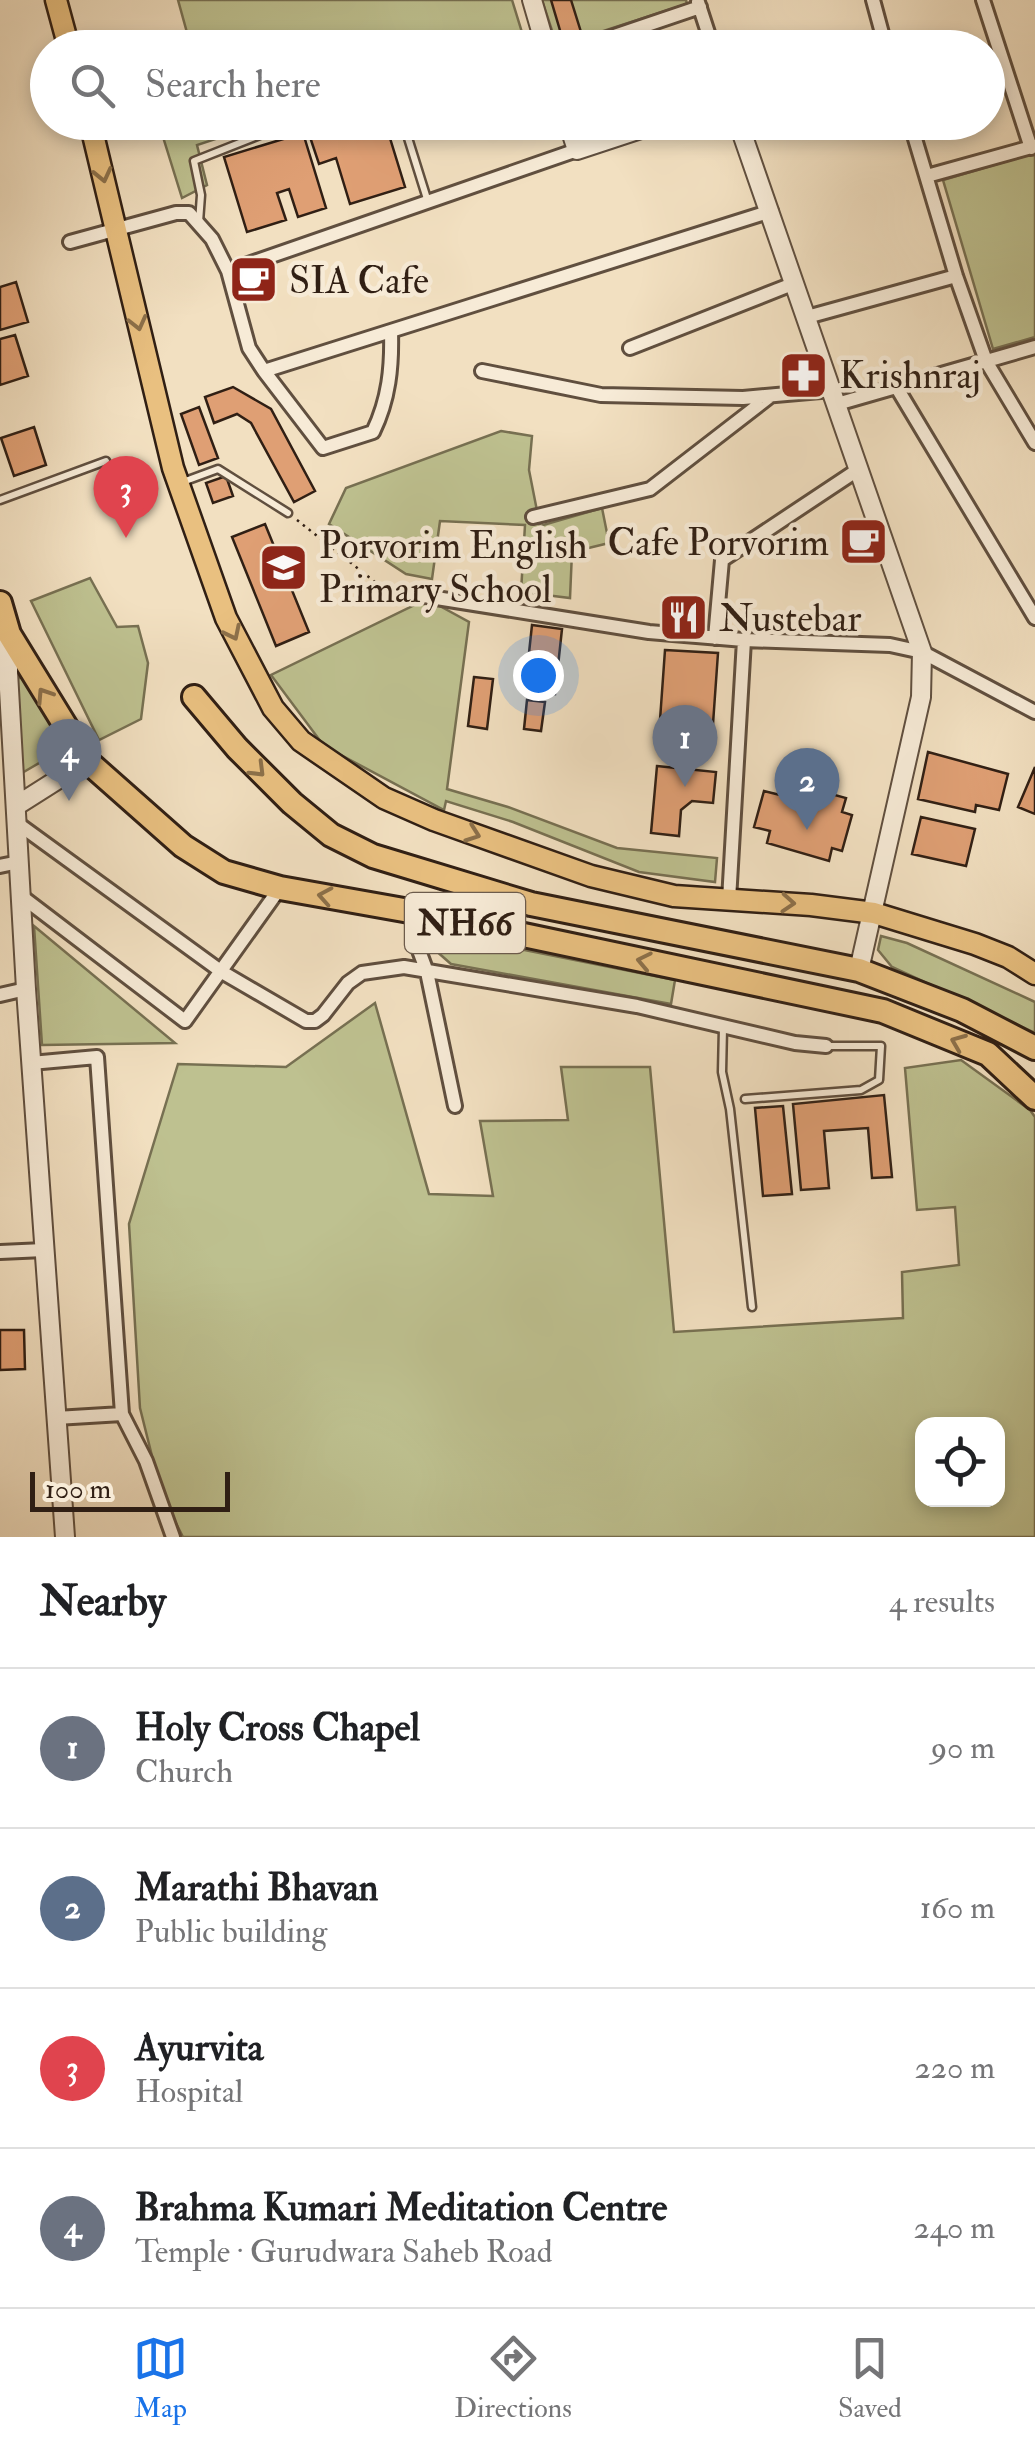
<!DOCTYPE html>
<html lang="en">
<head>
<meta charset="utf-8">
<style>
	:root { --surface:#fff; --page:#f2f2f2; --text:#202124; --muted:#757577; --line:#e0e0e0; --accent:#1a73e8 }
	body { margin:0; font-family:"IM FELL Double Pica",serif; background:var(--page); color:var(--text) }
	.controls { position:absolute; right:30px; bottom:30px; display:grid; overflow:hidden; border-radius:20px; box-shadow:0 5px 15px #0003 }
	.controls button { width:90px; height:90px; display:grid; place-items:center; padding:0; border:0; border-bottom:2px solid var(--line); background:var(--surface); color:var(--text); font:50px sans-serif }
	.scale { position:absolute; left:30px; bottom:25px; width:200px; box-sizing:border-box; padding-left:10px; border:5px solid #301f14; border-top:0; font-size:28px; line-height:35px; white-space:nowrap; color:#301f14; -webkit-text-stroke:8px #f7ebd7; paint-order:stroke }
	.you { position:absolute; left:538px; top:675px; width:35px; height:35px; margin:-25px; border:8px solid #fff; border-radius:50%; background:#1a73e8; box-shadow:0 0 0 15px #1a73e833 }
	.badge { display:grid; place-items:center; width:65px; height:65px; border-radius:50%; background:var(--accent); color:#fff; font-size:32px; font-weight:700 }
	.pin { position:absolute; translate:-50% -82px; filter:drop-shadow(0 2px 5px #0008) }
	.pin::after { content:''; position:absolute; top:52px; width:35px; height:30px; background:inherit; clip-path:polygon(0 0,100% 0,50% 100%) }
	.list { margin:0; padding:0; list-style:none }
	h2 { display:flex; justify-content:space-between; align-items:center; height:130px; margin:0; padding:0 40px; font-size:42px }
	h2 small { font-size:32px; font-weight:400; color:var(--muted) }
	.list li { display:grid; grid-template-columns:65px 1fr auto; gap:30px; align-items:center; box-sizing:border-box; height:160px; padding:0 40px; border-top:2px solid var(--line) }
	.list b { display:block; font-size:38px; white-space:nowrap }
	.list p { margin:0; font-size:32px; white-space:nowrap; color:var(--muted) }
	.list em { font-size:32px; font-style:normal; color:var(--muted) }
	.icon { flex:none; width:55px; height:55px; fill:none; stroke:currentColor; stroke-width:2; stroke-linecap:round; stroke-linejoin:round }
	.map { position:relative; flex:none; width:1035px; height:1537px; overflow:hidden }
	.search { position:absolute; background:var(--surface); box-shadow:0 5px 15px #0003; left:30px; right:30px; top:30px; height:110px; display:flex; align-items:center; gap:25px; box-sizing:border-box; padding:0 35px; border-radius:55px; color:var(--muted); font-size:38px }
	.sheet { height:770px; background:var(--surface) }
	nav { display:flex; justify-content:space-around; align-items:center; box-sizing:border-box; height:140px; border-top:2px solid var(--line); background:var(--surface); font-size:28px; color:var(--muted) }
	nav a { display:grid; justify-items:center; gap:5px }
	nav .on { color:var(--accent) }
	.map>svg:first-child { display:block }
	.green { fill:#bec190; stroke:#777052; stroke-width:2.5; fill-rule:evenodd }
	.building { fill:#df9f74; stroke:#301f14; stroke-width:2.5 }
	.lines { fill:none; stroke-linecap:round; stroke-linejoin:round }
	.service-casing { stroke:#604f3f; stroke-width:11 }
	.minor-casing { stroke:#604f3f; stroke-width:18 }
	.tertiary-casing { stroke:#604f3f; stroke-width:22 }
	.primary-casing { stroke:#301f14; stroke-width:25 }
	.trunk-casing { stroke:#301f14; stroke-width:28 }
	.path { stroke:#301f14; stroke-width:2.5; stroke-dasharray:2.5 5; stroke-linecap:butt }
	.service { stroke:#f7ebd7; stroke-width:6 }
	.minor { stroke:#f7ebd7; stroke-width:12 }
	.tertiary { stroke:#f7ebd7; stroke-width:18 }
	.primary { stroke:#e9c080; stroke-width:20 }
	.trunk { stroke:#e9c080; stroke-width:22 }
	.oneway { stroke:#8c704a }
	.labels { text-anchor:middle; stroke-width:9; stroke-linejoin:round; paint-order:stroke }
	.shield { fill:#f7ebd7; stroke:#6c5c4e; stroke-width:2.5 }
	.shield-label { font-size:35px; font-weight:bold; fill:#301f14 }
	.poi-label { font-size:38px; fill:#301f14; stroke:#f7ebd7; text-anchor:start }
</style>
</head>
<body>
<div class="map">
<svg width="1035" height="1537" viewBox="0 0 1035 1537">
	<rect width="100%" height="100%" fill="#f2e0c1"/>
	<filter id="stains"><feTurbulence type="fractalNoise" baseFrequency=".002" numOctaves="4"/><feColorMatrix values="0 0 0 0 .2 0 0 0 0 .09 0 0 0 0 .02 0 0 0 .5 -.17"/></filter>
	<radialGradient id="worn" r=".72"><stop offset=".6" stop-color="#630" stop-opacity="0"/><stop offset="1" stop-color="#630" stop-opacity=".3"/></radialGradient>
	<path class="green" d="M178,0h334l12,39 -28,9 -305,-1z
		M542,0h144l1,4 -130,42z
		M264,123l-67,22 10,40 -25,13 -23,-74z
		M1035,153v184l-42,12 -50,-169z
		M501,431l31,5 -3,34 11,56 62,-18 7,35 -37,9 -2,46 -49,-6 4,-67 -85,-4 -8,58 -26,-5 -77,-50 17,-36z
		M90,578l27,49 21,-1 10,37 -7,56 -42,21 -68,-139z
		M427,599l42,23 -22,167 61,18 109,41 100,10 -2,24 -76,-10 -126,-50 -67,-21 -2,9 -120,-64 -53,-71z
		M24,676l37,67 -3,9 -36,21 -8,-93z
		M34,926l141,117 -133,2z
		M439,933l236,47 -4,24 -220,-40 -17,-15z
		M881,936l26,7 128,59v31l-143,-66 -14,-17z
		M375,1003l54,191 64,2 -13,-75 88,-1 -7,-53h89l24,265 229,-14 -1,-46 57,-7 -4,-58 -38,3 -12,-142 56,-8 69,50 5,7v420h-852l-21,-41 -22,-88 -11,-184 49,-160 108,3zM922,1424h76v76h-76z"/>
	<path class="building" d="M551,0h20l10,32 -19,5z
		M326,122h59l20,65 -55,17 -14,-46 -17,6 -10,-30 19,-6z
		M483,122h36l-33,11z
		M303,133l23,75 -28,9 -9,-28 -12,4 9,27 -39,12 -23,-75z
		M16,282l12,40 -28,8v-43z
		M15,335l13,41 -28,9v-46z
		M233,387l38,22 44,82 -21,11 -43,-79 -14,-9 -23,9 -9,-26z
		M199,407l19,51 -19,7 -18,-51z
		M34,427l12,38 -32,11 -13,-38z
		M226,476l7,20 -20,7 -7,-20z
		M265,524l44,108 -33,14 -44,-109z
		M532,625l30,4 -7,65 -30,-4z
		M665,650l53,3 -6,85 -53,-4z
		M474,677l19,2 -6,50 -19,-3z
		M527,700l18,2 -4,29 -17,-2z
		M928,752l80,22 -9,36 -23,-5 -1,7 -57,-13z
		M657,766l59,6 -3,31 -21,-2 -11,9 -2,26 -28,-3z
		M1035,767v47l-17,-7z
		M784,781l62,17 -4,14 10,3 -10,36 -10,-3 -3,13 -62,-18 3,-12 -16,-4 10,-36 16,4z
		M921,817l54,12 -9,37 -54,-12z
		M884,1095l8,82 -20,1 -4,-50 -44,3 5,57 -28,2 -8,-86z
		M783,1106l9,88 -29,2 -8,-88z
		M0,1330h24l1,39 -25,1z"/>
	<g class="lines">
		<defs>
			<path id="service" d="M403,122l25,80
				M199,222l2,-27 -7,-34 99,-39
				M180,483l38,-14 70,44
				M0,500l106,-39
				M723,1028l-1,44 8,37 22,198
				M745,1099l116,-9 18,-10 2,-34h-55"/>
			<path id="minor" d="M873,0l13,48
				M983,0l48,148
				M698,2l15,46
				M579,48l121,-41
				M910,122l46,154 30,85 49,82
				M927,176l108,-30
				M70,242l106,-29h13l23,26 16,32 349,-121
				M228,271l21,77 15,23 507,-160
				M807,317l149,-41
				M630,348l165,-65
				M264,371l59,77 50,-16c16,-33 19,-65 18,-101
				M482,371l119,24 142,3 89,-8
				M897,388l138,230
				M837,404l198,-57
				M533,517l117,-28 119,-92
				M405,593l244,39 95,8 146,5 32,7 113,60
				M715,638l7,-78 137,-91
				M17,823l205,149 84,49h9l8,-6 25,-32 14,-10 42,-6 233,39 158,37 31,3
				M0,866l19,-4
				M21,896l164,125 95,-133
				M729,900l15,-260
				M415,912l-1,25 13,35 28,134
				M0,995l26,-6
				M31,1063l66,-6 25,357
				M0,1252l44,-2
				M56,1418l66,-4 24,47 27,76"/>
			<path id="tertiary" d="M532,0l14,48
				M568,122l9,28 85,-28
				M738,122l184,530 -1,45 -62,273
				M9,634l-1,38 18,317 39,548
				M16,806l71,-45"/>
			<path id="primary" d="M56,0l13,48
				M90,122l83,346 53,150 47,90 28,33 83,57 50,22 157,56 83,20 137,9 63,8 101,31 33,13 27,17"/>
			<path id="trunk" d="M0,603l9,31 78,127 96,85 41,26 56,16 135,24 468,99 105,43 47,44
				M194,697l43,51 55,55 39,32 42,21 158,48 328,66 103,40 73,38"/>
		</defs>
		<use href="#service" class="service-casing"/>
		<use href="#minor" class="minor-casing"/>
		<use href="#tertiary" class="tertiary-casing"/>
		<use href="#primary" class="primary-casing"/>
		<use href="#trunk" class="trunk-casing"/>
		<path class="path" d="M297,520l83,66 10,3"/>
		<use href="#service" class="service"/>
		<use href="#minor" class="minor"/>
		<use href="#tertiary" class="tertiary"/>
		<use href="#primary" class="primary"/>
		<use href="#trunk" class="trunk"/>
	</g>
	<defs><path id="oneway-chevron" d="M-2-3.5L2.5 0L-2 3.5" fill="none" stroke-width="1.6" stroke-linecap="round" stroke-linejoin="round" transform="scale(2.5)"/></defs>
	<g class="oneway">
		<use href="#oneway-chevron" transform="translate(103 175) rotate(77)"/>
		<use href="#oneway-chevron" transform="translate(138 323) rotate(76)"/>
		<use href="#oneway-chevron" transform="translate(233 633) rotate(64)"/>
		<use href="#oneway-chevron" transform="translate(44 695) rotate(-123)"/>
		<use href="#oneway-chevron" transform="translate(258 770) rotate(45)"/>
		<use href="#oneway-chevron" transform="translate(473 834) rotate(20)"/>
		<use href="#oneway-chevron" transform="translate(325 896) rotate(-170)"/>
		<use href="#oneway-chevron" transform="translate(788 903) rotate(4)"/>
		<use href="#oneway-chevron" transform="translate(644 961) rotate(-168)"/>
		<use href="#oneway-chevron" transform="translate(958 1042) rotate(-158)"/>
	</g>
	<defs>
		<symbol id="cafe-square" viewBox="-11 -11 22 22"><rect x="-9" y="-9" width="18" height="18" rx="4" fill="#8f2418" stroke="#f7ebd7"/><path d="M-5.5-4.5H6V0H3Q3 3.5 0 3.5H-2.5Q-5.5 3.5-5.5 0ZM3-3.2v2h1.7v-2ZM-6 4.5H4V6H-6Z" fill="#fff"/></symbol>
		<symbol id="pharmacy-square" viewBox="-11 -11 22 22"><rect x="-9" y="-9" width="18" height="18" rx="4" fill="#8f2418" stroke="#f7ebd7"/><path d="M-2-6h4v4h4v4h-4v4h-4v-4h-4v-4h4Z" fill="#fff"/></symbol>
		<symbol id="school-square" viewBox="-11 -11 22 22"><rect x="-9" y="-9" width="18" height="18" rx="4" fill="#8f2418" stroke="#f7ebd7"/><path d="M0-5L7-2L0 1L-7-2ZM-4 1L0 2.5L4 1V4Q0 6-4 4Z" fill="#fff"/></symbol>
		<symbol id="restaurant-square" viewBox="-11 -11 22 22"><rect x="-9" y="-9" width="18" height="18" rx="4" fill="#8f2418" stroke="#f7ebd7"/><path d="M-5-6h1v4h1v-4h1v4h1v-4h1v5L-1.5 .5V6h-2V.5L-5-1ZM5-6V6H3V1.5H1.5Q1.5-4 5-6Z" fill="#fff"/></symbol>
	</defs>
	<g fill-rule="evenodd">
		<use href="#cafe-square" x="226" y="252" width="55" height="55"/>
		<use href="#pharmacy-square" x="776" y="348" width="55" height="55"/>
		<use href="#cafe-square" x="836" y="514" width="55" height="55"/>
		<use href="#school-square" x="256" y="540" width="55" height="55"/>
		<use href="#restaurant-square" x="656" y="590" width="55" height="55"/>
	</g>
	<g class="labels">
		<rect class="shield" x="405" y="893" width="120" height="60" rx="8"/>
		<g class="shield-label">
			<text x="465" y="935">NH66</text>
		</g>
		<g class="poi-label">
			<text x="289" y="293">SIA Cafe</text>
			<text x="839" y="388">Krishnraj</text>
			<text x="829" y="555" text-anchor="end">Cafe Porvorim</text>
			<text x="319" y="558">Porvorim English<tspan x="319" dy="44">Primary School</tspan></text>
			<text x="719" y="631">Nustebar</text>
		</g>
	</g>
	<rect width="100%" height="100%" filter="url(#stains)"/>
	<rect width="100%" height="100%" fill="url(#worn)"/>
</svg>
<div class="controls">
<button><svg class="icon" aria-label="locate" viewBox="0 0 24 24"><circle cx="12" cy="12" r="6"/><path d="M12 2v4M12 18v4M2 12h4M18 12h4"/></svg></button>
</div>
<div class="scale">100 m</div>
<div class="you"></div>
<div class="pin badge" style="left:685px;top:787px;background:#6b7280">1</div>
<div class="pin badge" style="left:807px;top:830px;background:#5c6f8a">2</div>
<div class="pin badge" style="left:126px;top:538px;background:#e0444e">3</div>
<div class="pin badge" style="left:69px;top:801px;background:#6b7280">4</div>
<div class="search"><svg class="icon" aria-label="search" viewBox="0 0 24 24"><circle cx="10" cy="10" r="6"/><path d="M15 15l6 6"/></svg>Search here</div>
</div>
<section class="sheet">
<h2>Nearby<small>4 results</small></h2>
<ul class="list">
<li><span class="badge" style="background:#6b7280">1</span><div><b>Holy Cross Chapel</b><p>Church</p></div><em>90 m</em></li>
<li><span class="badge" style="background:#5c6f8a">2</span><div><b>Marathi Bhavan</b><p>Public building</p></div><em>160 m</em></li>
<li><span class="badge" style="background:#e0444e">3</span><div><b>Ayurvita</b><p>Hospital</p></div><em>220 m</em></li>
<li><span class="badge" style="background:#6b7280">4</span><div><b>Brahma Kumari Meditation Centre</b><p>Temple · Gurudwara Saheb Road</p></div><em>240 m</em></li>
</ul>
</section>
<nav>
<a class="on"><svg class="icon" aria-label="map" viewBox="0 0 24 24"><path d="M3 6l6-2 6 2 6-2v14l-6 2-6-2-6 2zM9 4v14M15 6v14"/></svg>Map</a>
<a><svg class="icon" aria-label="directions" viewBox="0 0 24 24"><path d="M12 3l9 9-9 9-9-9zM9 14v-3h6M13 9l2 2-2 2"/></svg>Directions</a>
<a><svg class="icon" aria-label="saved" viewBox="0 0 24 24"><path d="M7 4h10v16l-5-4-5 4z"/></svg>Saved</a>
</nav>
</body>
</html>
